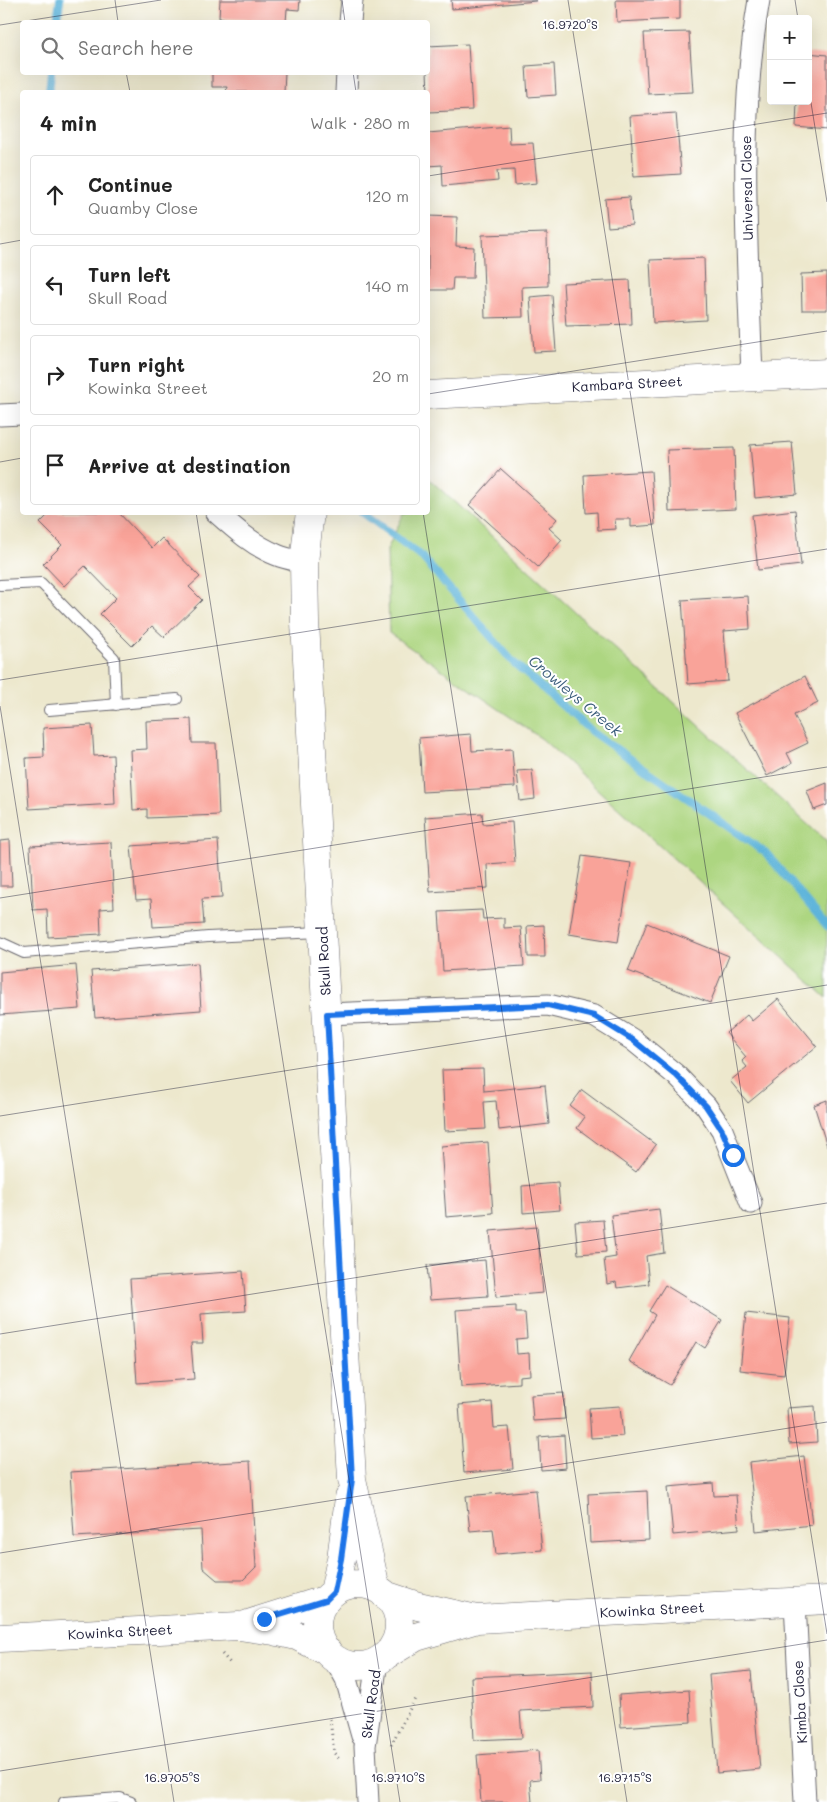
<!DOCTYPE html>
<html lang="en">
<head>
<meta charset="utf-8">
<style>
	:root { --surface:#fff; --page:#f2f2f2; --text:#222; --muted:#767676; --line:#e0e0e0 }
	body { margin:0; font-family:Mali,sans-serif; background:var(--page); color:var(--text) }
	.controls { position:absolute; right:15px; top:15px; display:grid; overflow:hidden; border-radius:5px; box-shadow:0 5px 20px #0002 }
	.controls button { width:45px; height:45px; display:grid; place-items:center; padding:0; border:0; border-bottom:1px solid var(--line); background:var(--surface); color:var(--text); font:25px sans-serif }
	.stop { position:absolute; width:15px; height:15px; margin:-11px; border:4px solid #1a73e8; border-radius:50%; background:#fff }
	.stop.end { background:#1a73e8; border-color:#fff; box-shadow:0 1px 5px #0008 }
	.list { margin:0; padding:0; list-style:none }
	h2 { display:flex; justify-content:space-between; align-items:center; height:65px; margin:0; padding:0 20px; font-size:21px }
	h2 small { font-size:16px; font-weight:400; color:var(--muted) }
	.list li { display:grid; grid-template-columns:32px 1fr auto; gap:15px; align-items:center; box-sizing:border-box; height:80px; margin:0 10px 10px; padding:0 10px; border:1px solid var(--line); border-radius:5px }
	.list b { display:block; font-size:19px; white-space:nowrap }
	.list p { margin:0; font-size:16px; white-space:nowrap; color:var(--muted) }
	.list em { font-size:16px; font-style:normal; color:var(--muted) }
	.icon { flex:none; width:28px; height:28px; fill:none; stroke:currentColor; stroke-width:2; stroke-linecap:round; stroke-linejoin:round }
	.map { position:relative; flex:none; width:827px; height:1802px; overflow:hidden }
	.search { position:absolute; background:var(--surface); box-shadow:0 5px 20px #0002; left:20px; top:20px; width:410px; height:55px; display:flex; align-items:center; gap:12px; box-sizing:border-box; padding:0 18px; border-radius:5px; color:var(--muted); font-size:19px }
	.panel { position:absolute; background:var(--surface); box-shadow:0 5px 20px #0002; left:20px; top:90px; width:410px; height:425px; border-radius:5px }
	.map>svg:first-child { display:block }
	.green { fill:#add681; stroke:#687c5e }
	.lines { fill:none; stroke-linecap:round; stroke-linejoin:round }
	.stream { stroke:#5db4da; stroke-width:8 }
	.building { fill:#f9a399 }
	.lane-casing { stroke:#69676e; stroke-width:12 }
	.street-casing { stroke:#69676e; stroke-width:23 }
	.secondary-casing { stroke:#69676e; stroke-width:29 }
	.path { stroke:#69676e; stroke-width:3; stroke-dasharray:1 4; stroke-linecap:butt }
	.lane { stroke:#fff; stroke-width:10 }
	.street { stroke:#fff; stroke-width:21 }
	.secondary { stroke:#fff; stroke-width:28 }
	.route { stroke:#1a73e8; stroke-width:6 }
	.ticks { fill:none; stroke:#22223b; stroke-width:1; stroke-opacity:0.45 }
	.labels { text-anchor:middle; stroke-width:4; stroke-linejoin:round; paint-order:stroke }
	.street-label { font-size:14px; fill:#22223b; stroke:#fff }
	.water-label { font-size:15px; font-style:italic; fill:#3a5c7b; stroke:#fff }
	.ticks-label { font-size:12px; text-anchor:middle; fill:#22223b; stroke:#fff; stroke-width:4; stroke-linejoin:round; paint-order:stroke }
</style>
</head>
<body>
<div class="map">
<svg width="827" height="1802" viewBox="0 0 827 1802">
	<rect width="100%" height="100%" fill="#fff"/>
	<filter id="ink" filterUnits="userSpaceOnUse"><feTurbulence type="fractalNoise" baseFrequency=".02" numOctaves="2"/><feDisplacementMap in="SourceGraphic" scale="10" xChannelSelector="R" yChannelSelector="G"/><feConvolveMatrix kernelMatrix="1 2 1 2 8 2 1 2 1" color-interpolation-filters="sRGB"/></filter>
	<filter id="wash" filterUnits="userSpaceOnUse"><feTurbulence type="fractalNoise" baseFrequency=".0096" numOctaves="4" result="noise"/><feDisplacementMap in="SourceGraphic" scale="20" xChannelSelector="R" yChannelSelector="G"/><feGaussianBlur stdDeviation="1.12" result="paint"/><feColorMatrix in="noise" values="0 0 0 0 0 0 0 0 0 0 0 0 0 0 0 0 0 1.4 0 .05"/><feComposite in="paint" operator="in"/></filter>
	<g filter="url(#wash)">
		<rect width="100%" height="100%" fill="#ede8cd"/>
		<path class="green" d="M428,478l399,364v156l-285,-259 -153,-106 -2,-83 17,-37 24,-1z"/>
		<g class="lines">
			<path class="stream" d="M57,22l3,-22
				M49,92l2,-20
				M362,512l59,44 92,106 79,70 174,121 61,73"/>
		</g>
		<g id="blocks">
			<path class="building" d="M220,0h80l-1,10 -12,-1 -1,13 -67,-4z
				M451,0h85v1l-84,8z
				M616,0h64v19l-63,3z
				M689,32l4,60 -45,2 -4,-61z
				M468,44l4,66 -43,2 -2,-40 1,-26z
				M808,53l19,2v75l-31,-3 1,-26h11z
				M554,64l2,31 -28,2 -2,-31z
				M212,72h73l-1,20h-58l1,-5h-15z
				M676,113l5,61 -47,3 -4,-61z
				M509,126l1,18 23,-1 4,40 -22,2 -1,-15 -17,1 1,10 -55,5 -1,-21 -14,1v-33z
				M629,197l3,28 -24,2 -3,-28z
				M428,216l29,1 -1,29 18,1 -1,31h-20l-1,12h-24z
				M547,233l1,53 -26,1 1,30 -38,1 -3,-83z
				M704,258l2,62 -53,3 -3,-63z
				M827,273v37h-25l-1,-36z
				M630,280l2,44 -66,2 -3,-43z
				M552,295l4,56 -22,1 -4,-55z
				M792,442l5,52 -42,4 -5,-53z
				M734,448l2,61 -67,3 -2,-62z
				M501,469l56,50 -8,9 13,12 -24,27 -69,-62z
				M651,471l4,54 -24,2v-8h-16l1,10 -18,1 -1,-18 -11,1 -2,-38z
				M795,510l6,55 -43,5 -6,-55z
				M51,512h67l34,36 10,-10 38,39 -11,10 13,13 -38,37 -12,-11 -20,20 -32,-32 16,-16 -31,-32 -21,20 -21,-22 19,-19 -22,-22z
				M748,596l2,33 -26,2 4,50 -40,3 -6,-84z
				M805,676l13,27 -24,12 14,28 -21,10 5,10 -25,13 -32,-63z
				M191,719l1,24h24l3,72 -72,3v-9l-14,1 -3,-60 17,-1 -1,-28z
				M92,725l2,31 19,-1 2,49 -86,5 -3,-51 18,-1 -1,-29z
				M471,734l1,17 40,-2 3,38 -93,5 -3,-54z
				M532,770l3,29 -15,2 -3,-30z
				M827,783v22l-13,5 -7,-19z
				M482,813l1,11 29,-2 3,40 -28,2 1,24 -58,4 -5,-75z
				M10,840l2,46h-12v-45z
				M218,840l4,58 -20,1 2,25 -51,3 -2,-28 -15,1 -5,-54z
				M111,842l3,66 -14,1 1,25 -53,3 -1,-28 -14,1 -3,-64z
				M582,856l49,7 -13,79 -49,-8z
				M482,910l1,9 21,-1v10l17,-1 3,39 -81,5 -4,-59z
				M647,923l82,33 -19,47 -82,-32z
				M544,925l1,32h-17l-1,-31z
				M198,963l3,47 -106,8 -4,-47z
				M76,965l4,44 -80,6v-43z
				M778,999l39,47 -69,57 -18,-22 17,-14 -5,-6 4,-4 -20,-24 21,-18 5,6z
				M483,1069l1,22 61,-6 4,39 -50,6 -3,-29 -12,1 2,27 -41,2 -3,-61z
				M582,1090l74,55 -20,27 -59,-44 8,-11 -15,-11z
				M827,1100v46l-13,-41z
				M488,1142l5,71 -47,4 -5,-71z
				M558,1183l2,27 -37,3 -1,-27z
				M659,1209l5,44 -18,3 3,28 -32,4 -1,-6 -9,2 -3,-25 12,-2 -5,-42z
				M603,1220l3,32 -28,2 -3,-32z
				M537,1227l6,66 -47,4 -6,-66z
				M485,1260l3,36 -58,4 -3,-35z
				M243,1271l3,40 -45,3 2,29h-12l3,36 -57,4 -7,-104z
				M665,1285l57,35 -17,28 -9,-6 -26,43 -41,-24 26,-46 -6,-4z
				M516,1306v7h9l2,25 -11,1 1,15 12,-1 1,22 -11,1v7l-58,4 -5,-77z
				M746,1313l44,5 -6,57 -44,-5z
				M564,1393l1,26 -32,2 -2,-26z
				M492,1402l2,26 15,-1 4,42 -49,4 -5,-68z
				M620,1406l3,30 -32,2 -2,-30z
				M815,1406l2,36 -28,2 -2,-36z
				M564,1435l2,33 -25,2 -2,-33z
				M804,1456l8,69 -56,6 -7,-69z
				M250,1461l6,106 -13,13h-26l-14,-12 -2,-38 -127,7 -4,-65z
				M713,1483l1,13 22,-1 3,34 -66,6 -5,-48z
				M536,1490l6,60 -46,4 -3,-25 -23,2 -4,-35z
				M647,1491l2,49 -59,3 -2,-49z
				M592,1671l1,36 -73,4 2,27 -48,2 -3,-63z
				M751,1671l9,98 -43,4 -8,-98z
				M689,1690l2,32 -70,5 -2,-32z
				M538,1750l2,29 -10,1 2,22h-51l-4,-47z"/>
		</g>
	</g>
	<g filter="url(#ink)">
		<use href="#blocks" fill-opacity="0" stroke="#69676e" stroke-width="1"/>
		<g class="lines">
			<defs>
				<path id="lane" d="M0,585l41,-2 73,75 2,47
					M49,710l128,-11
					M0,942l24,11 184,-16 113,-5
					M64,1802l56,-4 11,4"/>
				<path id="street" d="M350,22l2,-22
					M346,92l1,-20
					M752,378c-4,-126 -15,-253 7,-378
					M0,415l22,-1
					M216,512c19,17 38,34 61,43 9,4 18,5 27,7
					M327,1014l221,-9 46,11 39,24 43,35 30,31 16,24 29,73
					M795,1602l10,200
					M335,1659l11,20 16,57
					M368,1802l-3,-56 12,-85"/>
				<path id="secondary" d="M428,395l399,-22
					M310,512l-6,50 1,60 47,857 24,109
					M317 1625a41 41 0 1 1 82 0a41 41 0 1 1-82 0Z
					M334,1592l7,-33 8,-61
					M385,1595l33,11 58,13
					M248,1624l79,-25
					M0,1638l239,-12 35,5 23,5 31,16
					M386,1655l30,-18 61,-18 350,-19"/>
			</defs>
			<use href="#lane" class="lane-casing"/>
			<use href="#street" class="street-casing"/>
			<use href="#secondary" class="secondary-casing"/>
			<path class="path" d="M222,1654l10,11
				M330,1719l4,34 6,7
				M391,1745l25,-48"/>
			<use href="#lane" class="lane"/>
			<use href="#street" class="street"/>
			<use href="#secondary" class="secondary"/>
		</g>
	</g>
	<g class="lines" filter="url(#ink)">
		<path class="route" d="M264,1619l62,-19 8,-8 7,-33 11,-80 -25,-465 221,-9 46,11 39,24 43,35 30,31 16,24 11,25"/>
	</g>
	<path class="ticks" d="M115,0l3,22M342,0l3,22M568,0l259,1634M795,0l3,19M0,25l161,-25M126,72l4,20M353,72l3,20M808,84l19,118M428,176l399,-63M0,244l22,-4M428,394l399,-63M0,462l22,-4M196,512l204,1290M423,512l204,1290M0,680l827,-131M0,706l174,1096M0,898l827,-131M0,1116l827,-131M0,1334l827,-131M0,1553l827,-131M0,1771l827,-131"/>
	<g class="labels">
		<g class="street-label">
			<text transform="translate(747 188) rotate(-91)" y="5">Universal Close</text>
			<text transform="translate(627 384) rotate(-3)" y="5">Kambara Street</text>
			<text transform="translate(324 961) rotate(-93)" y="5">Skull Road</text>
			<text transform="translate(652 1610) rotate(-3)" y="5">Kowinka Street</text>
			<text transform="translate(120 1632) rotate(-3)" y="5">Kowinka Street</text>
			<text transform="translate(800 1702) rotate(-93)" y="5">Kimba Close</text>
			<text transform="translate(371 1704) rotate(-82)" y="5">Skull Road</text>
		</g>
		<g class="water-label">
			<text transform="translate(575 696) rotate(40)" y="5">Crowleys Creek</text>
		</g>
	</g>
	<g class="ticks-label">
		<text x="570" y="29">16.9720°S</text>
		<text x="172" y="1782">16.9705°S</text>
		<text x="398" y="1782">16.9710°S</text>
		<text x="625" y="1782">16.9715°S</text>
	</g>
</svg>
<div class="controls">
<button>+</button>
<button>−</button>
</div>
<div class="stop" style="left:733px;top:1155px"></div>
<div class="stop end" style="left:264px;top:1619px"></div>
<div class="search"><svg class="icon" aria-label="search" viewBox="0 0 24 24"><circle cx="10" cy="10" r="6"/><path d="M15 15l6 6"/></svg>Search here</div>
<section class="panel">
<h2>4 min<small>Walk · 280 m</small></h2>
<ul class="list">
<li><svg class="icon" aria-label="ahead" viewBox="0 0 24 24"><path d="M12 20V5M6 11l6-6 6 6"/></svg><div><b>Continue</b><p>Quamby Close</p></div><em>120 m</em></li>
<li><svg class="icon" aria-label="left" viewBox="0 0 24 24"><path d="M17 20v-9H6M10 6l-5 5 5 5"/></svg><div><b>Turn left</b><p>Skull Road</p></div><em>140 m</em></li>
<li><svg class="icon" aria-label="right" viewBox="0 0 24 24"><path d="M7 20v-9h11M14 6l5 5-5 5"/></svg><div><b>Turn right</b><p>Kowinka Street</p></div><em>20 m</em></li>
<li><svg class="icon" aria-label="arrive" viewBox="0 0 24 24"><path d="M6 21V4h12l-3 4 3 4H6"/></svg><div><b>Arrive at destination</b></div></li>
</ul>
</section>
</div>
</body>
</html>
